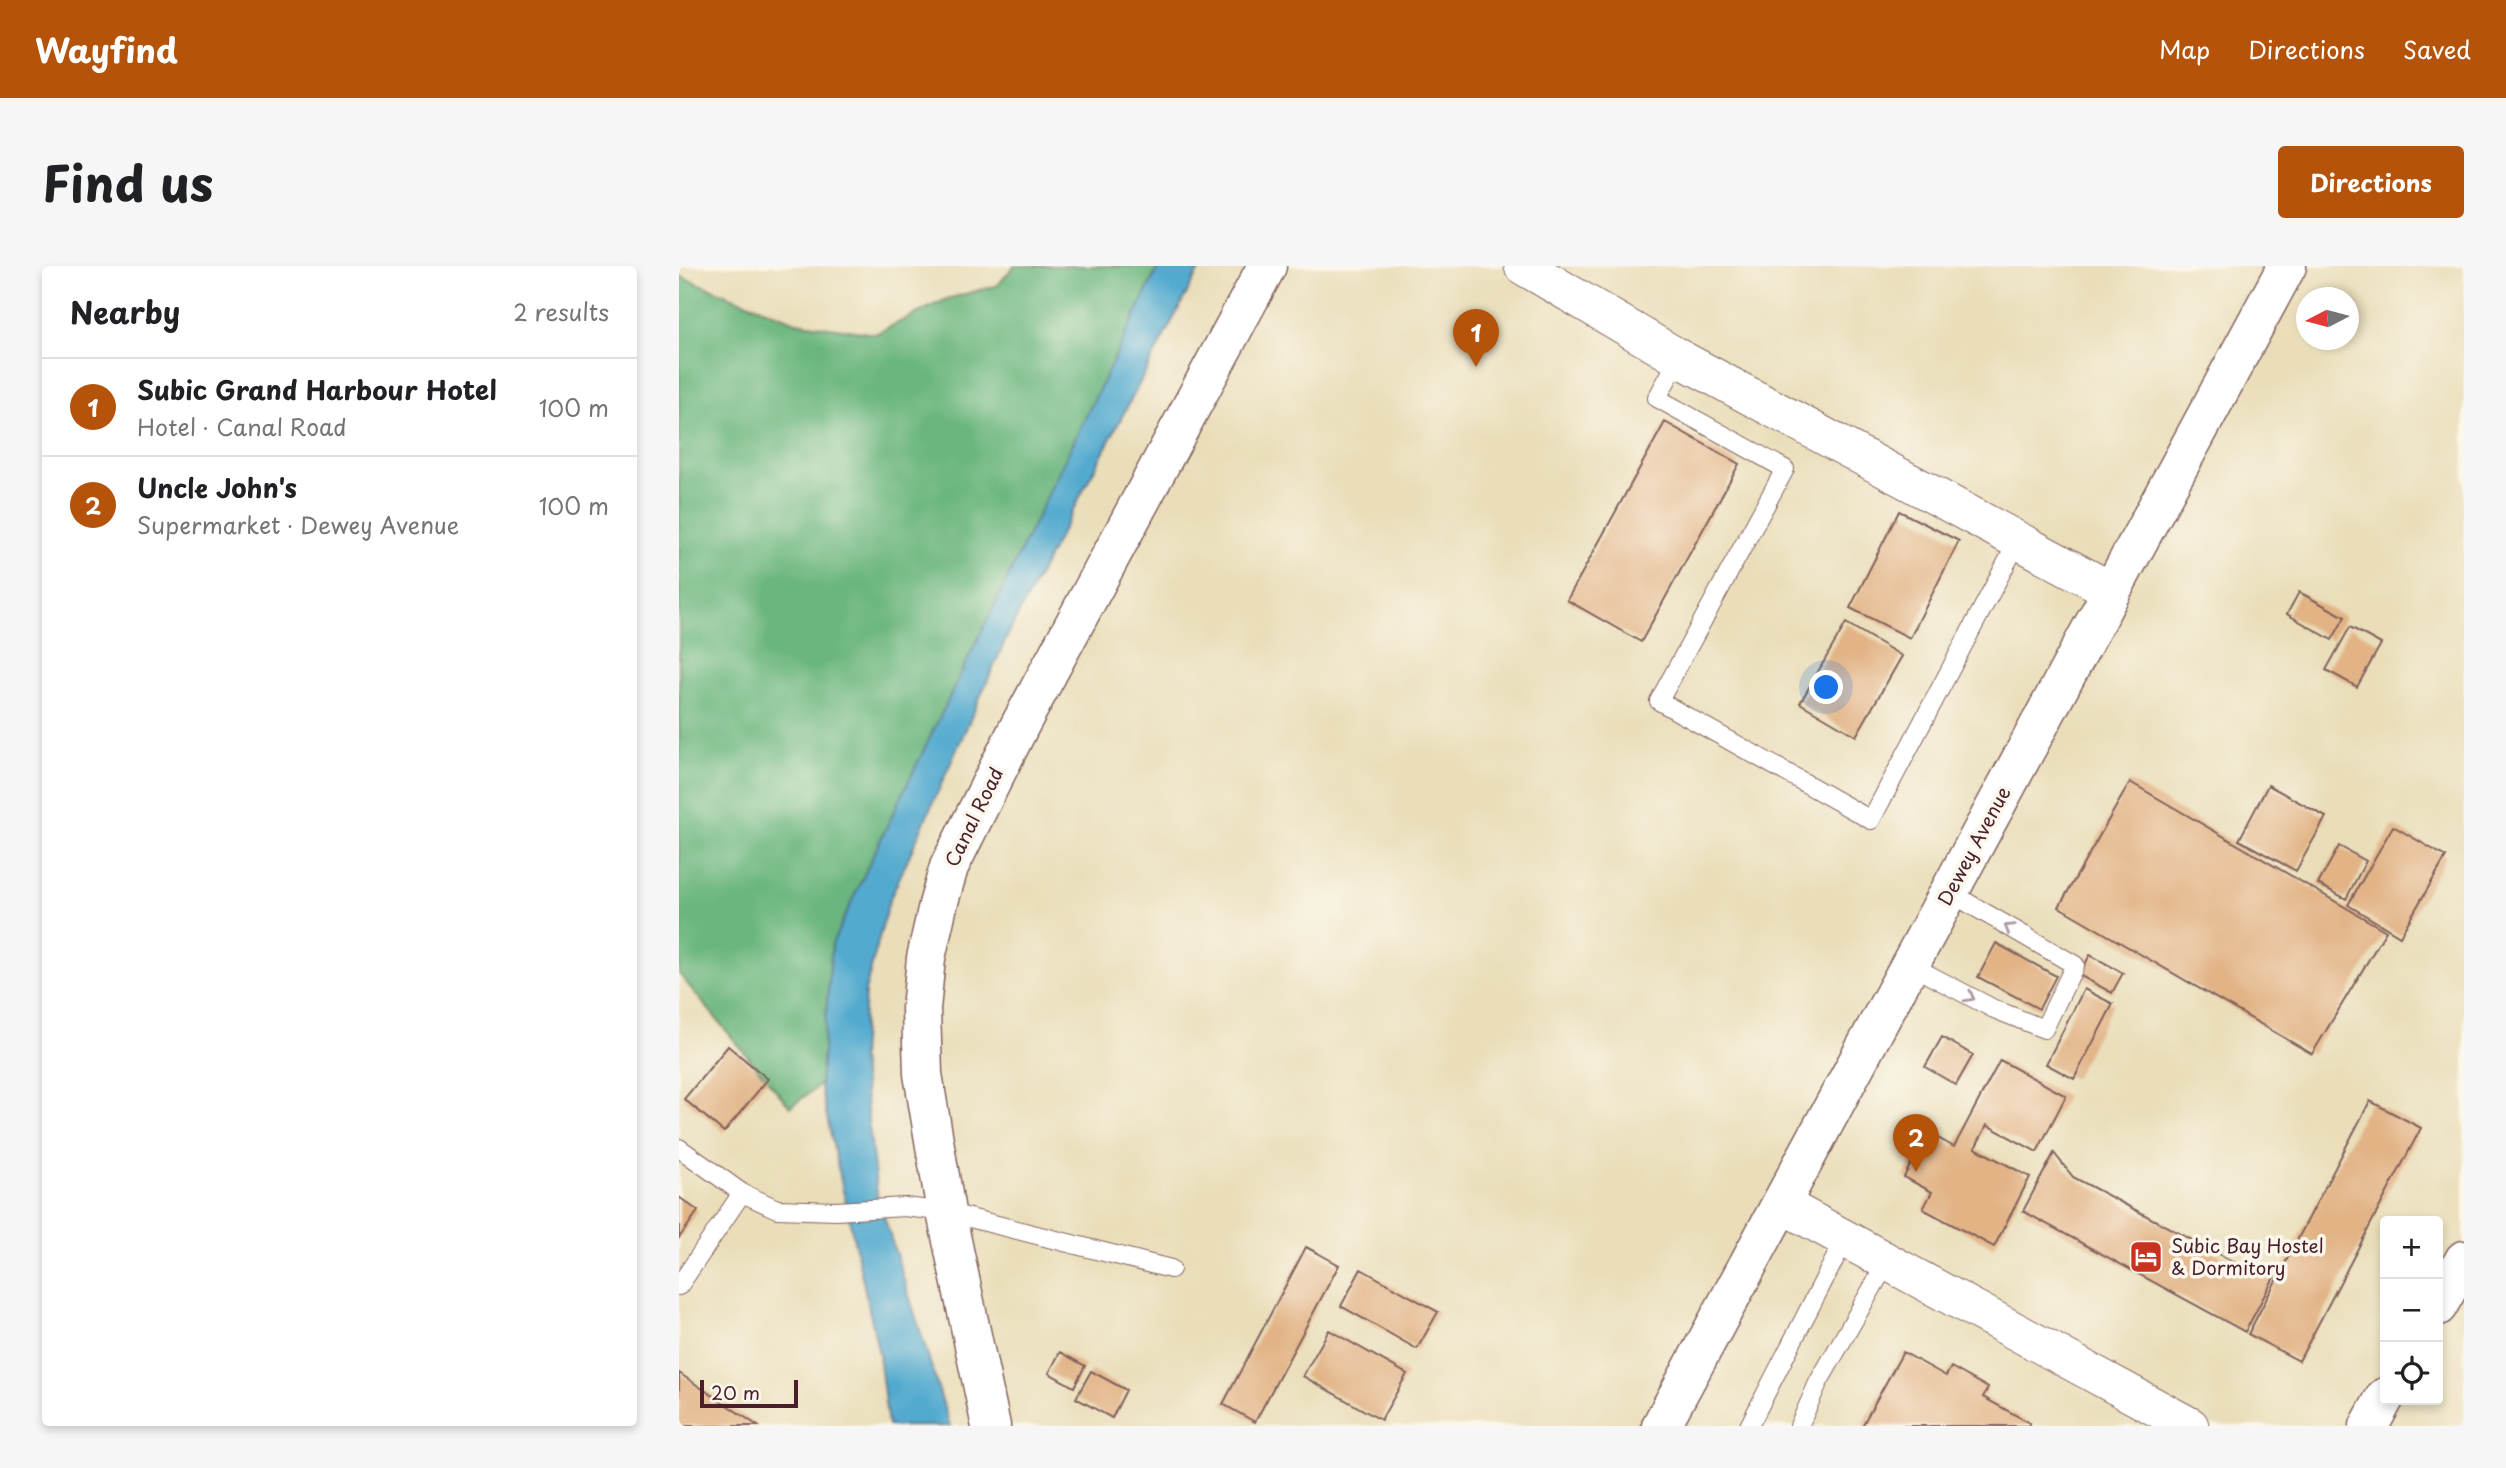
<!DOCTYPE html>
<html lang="en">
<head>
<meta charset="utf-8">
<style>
	:root { --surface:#fff; --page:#f6f6f6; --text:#202124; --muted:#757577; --line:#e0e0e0; --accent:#b45309 }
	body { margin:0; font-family:"Playpen Sans",sans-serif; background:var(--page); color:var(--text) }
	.controls { position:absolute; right:21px; bottom:21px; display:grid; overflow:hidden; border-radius:7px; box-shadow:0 4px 10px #0003 }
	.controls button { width:63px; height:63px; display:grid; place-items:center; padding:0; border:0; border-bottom:2px solid var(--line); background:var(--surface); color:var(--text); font:35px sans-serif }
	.compass { position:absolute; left:1617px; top:21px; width:63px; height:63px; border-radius:50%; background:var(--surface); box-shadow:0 4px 10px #0003; rotate:264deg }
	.scale { position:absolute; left:21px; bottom:18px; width:98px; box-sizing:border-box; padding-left:7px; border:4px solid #4a1f2b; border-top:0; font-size:19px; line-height:24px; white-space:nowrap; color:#4a1f2b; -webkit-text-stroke:5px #fbf7ec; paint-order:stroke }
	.you { position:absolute; left:1148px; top:422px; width:24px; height:24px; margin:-18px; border:5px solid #fff; border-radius:50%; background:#1a73e8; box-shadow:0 0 0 10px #1a73e833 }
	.badge { display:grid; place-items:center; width:46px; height:46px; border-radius:50%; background:var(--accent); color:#fff; font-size:23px; font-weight:700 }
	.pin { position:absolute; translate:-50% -58px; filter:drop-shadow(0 2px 4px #0008) }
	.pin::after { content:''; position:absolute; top:37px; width:24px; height:21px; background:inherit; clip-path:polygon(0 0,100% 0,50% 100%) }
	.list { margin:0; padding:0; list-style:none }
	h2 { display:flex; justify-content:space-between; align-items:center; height:91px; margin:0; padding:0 28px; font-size:30px }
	h2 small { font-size:23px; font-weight:400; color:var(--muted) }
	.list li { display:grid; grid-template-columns:46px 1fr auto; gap:21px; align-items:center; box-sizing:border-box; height:98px; padding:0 28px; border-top:2px solid var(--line) }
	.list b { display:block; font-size:26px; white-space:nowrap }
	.list p { margin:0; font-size:23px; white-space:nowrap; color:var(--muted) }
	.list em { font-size:23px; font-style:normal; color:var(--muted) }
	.icon { flex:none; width:38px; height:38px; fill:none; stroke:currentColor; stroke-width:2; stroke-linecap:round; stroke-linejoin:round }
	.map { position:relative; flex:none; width:1785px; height:1160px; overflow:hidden; border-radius:7px }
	header { display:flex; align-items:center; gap:42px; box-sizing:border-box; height:98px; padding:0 35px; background:var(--accent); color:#fff }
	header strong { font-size:33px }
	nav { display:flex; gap:38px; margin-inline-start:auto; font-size:24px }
	.intro { display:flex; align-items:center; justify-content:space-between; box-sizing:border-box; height:168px; padding:0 42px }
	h1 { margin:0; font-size:49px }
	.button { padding:18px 32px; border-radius:7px; background:var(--accent); color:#fff; font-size:24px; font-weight:700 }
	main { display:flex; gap:42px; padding:0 42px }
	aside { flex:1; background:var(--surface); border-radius:7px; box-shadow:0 4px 10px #0003 }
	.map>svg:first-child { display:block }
	.forest { fill:#6ab67e; stroke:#5a6a54; stroke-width:2 }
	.water { fill:#52aacf; stroke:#4e647d; stroke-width:2 }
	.building { fill:#e2b385 }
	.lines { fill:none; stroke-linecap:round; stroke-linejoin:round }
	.lane-casing { stroke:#82625d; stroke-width:20 }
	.street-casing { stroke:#82625d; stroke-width:39 }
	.secondary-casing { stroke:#82625d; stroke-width:41 }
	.primary-casing { stroke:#82625d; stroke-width:41 }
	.lane { stroke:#fff; stroke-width:18 }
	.street { stroke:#fff; stroke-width:37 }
	.secondary { stroke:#fff; stroke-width:38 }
	.primary { stroke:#fff; stroke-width:38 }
	.oneway { stroke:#ae9aa0 }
	.labels { text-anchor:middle; stroke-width:7; stroke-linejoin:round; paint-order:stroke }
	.street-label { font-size:19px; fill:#4a1f2b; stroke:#fbf7ec }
	.poi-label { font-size:19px; fill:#4a1f2b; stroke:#fbf7ec; text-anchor:start }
</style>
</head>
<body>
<header>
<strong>Wayfind</strong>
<nav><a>Map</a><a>Directions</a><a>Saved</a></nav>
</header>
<div class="intro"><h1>Find us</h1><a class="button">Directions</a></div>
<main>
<aside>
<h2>Nearby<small>2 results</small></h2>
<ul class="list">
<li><span class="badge">1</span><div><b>Subic Grand Harbour Hotel</b><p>Hotel · Canal Road</p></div><em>100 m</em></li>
<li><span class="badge">2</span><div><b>Uncle John's</b><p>Supermarket · Dewey Avenue</p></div><em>100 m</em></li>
</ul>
</aside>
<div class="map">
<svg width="1785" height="1160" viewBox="0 0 1785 1160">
	<rect width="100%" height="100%" fill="#fbf7ec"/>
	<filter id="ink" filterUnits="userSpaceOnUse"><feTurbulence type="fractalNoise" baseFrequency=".0143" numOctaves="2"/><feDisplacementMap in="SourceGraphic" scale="14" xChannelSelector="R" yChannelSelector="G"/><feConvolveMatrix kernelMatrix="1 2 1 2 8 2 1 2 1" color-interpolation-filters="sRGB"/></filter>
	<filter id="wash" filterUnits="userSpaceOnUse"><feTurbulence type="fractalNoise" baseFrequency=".00686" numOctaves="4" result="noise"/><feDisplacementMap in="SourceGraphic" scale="28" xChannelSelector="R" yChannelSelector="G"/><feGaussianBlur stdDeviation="1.57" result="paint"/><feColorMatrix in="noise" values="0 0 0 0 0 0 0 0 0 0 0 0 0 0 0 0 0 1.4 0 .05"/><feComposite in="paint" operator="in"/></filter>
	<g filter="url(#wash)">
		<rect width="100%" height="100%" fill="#eadeba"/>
		<path class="forest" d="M335,0h145l-326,678 -13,141 -30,22 -111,-133v-698l117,46 79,12 72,-35 51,-14z"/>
		<path class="water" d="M480,0h42l-191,364 -121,271 -24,90 -4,67 16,136 73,232h-62l-9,-72 -59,-269 12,-141 53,-114z"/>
		<g id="blocks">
			<path class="building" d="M986,156l74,42 -98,178 -74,-42z
				M1220,245l60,30 -49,97 -60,-30z
				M1620,326l46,25 -13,23 -45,-26z
				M1167,357l56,33 -46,80 -56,-33z
				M1671,361l31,17 -24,43 -31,-17z
				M1451,516l256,149 -74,123 -253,-147z
				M1589,519l58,32 -30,54 -57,-31z
				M1714,560l53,31 -46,79 -52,-31z
				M1660,580l27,15 -20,38 -28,-15z
				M1317,677l60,33 -17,33 -61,-32z
				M1411,689l33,18 -11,20 -33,-18z
				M1405,723l29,15 -39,75 -28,-15z
				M1263,771l31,18 -17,30 -31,-18z
				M49,780l40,33 -44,53 -40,-33z
				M1321,794l66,36 -29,56 -50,-27 -12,23 55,29 -36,70 -71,-38 9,-17 -28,-15 23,-45 27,15z
				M1691,835l51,27 -122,233 -51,-27z
				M1375,887l19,24 170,90 36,1 -34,64 -222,-121z
				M0,931l19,14 -19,27z
				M627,981l33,18 -84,157 -32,-18z
				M682,1003l77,43 -21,37 -76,-43z
				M650,1064l78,44 -26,46 -78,-44z
				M381,1086l25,14 -11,21 -25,-14z
				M1224,1086l43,24 5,-9 37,21 -5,9 47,26 -2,3h-166z
				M412,1105l35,19 -14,28 -36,-20z
				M0,1107l79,53h-79z"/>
		</g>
	</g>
	<g filter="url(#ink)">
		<use href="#blocks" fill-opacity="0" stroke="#82625d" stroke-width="2"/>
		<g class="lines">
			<defs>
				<path id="lane" d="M1000,92l-22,40 128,71 -126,232 212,119 147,-279
					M1231,699l84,44 50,20 31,-64 -126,-73
					M0,882l63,45 35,16 59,2 69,-4 41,5 225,57
					M0,1020l63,-93
					M1070,1160l96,-187
					M1120,1160l19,-43 69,-121"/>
				<path id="street" d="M844,0l156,92 433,233
					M1102,938l409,222"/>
				<path id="secondary" d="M1759,1040l26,-46
					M312,1160l-45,-214 -23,-138 -2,-65 5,-51 12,-53 11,-38 72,-144 246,-457
					M1690,1160l16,-29"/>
				<path id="primary" d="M982,1160l626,-1160"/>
			</defs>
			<use href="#lane" class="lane-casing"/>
			<use href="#street" class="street-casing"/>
			<use href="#secondary" class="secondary-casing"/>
			<use href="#primary" class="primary-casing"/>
			<use href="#lane" class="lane"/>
			<use href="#street" class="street"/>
			<use href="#secondary" class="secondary"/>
			<use href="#primary" class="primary"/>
		</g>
		<defs><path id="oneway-chevron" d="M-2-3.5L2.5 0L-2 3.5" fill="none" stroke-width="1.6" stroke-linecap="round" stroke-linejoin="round" transform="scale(1.75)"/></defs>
		<g class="oneway">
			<use href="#oneway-chevron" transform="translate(1330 662) rotate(-149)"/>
			<use href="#oneway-chevron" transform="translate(1291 731) rotate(28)"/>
		</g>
	</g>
	<defs>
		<symbol id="hotel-square" viewBox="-11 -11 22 22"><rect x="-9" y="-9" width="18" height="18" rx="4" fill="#c8321e" stroke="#fbf7ec"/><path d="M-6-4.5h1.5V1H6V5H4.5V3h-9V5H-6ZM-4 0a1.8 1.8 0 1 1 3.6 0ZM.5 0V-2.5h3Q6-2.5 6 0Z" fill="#fff"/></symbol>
	</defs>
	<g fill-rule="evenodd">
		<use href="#hotel-square" x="1448" y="972" width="38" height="38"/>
	</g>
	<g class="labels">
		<g class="street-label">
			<text transform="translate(295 551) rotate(-64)" y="7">Canal Road</text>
			<text transform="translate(1295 580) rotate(-62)" y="7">Dewey Avenue</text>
		</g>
		<g class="poi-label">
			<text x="1492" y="987">Subic Bay Hostel<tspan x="1492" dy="22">&amp; Dormitory</tspan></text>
		</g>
	</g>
</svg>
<div class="controls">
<button>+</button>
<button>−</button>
<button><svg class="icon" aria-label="locate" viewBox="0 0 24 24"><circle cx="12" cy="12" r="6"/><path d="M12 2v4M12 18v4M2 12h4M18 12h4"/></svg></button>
</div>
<svg class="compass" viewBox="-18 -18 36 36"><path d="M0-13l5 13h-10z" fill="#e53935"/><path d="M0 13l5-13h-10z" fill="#757577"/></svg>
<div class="scale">20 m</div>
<div class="you"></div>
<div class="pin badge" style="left:797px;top:101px">1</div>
<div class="pin badge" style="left:1237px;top:906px">2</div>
</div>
</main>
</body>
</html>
